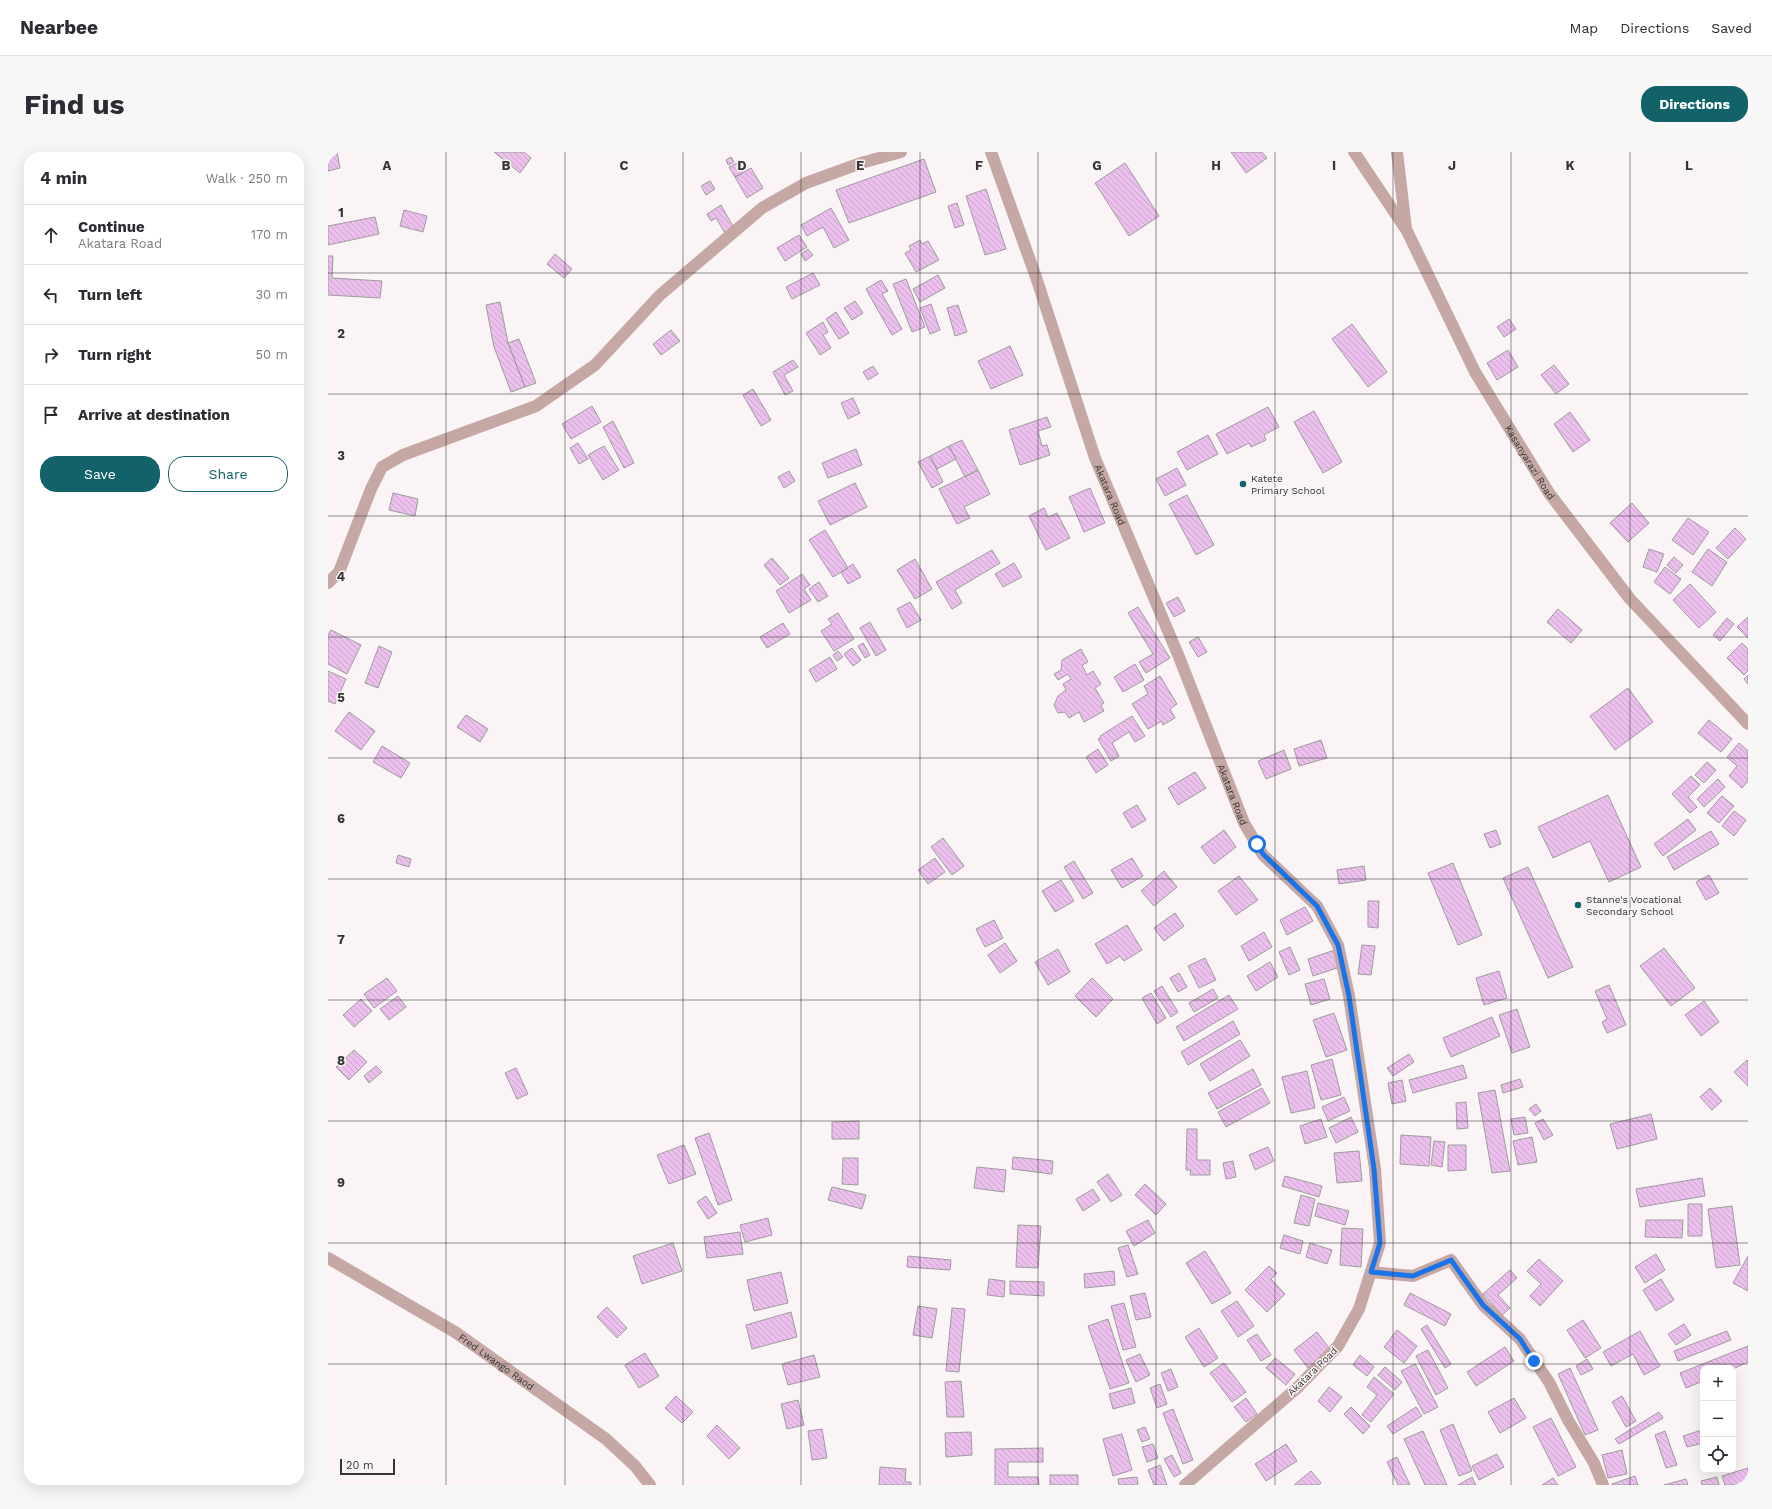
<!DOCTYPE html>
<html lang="en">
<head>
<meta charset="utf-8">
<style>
	:root { --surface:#fff; --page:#f7f7f7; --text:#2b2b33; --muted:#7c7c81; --line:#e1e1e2; --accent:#126269 }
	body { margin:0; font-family:"Work Sans",sans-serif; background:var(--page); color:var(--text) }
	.controls { position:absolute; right:12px; bottom:12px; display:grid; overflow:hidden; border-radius:8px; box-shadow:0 4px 16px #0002 }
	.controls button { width:36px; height:36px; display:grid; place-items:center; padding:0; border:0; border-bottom:1px solid var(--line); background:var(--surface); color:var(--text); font:20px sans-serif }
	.scale { position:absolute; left:12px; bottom:10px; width:55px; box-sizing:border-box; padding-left:4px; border:2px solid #363334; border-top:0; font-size:11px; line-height:14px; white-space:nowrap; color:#363334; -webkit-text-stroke:3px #faf4f6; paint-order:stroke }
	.stop { position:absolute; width:12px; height:12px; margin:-9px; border:3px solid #1a73e8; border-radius:50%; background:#fff }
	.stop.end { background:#1a73e8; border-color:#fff; box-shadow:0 1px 4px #0008 }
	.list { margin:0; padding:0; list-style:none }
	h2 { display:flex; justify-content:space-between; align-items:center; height:52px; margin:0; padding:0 16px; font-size:17px }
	h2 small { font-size:13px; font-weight:400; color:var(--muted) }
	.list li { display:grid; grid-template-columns:26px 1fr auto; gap:12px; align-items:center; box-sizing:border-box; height:60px; padding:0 16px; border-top:1px solid var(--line) }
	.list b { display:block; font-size:15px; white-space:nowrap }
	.list p { margin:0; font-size:13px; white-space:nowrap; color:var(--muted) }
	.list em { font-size:13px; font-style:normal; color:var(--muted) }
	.actions { display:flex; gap:8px; padding:12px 16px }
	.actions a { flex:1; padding:9px 0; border:1px solid var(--accent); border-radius:16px; text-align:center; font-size:14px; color:var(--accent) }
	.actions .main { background:var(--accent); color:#fff }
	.icon { flex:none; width:22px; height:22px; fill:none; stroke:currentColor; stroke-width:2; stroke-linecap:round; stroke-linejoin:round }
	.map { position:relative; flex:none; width:1420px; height:1333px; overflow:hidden; border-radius:16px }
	header { display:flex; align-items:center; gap:24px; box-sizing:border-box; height:56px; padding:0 20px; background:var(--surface); border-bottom:1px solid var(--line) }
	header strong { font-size:19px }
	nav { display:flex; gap:22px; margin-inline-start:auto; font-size:14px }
	.intro { display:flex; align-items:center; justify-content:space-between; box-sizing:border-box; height:96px; padding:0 24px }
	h1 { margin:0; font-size:28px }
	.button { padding:10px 18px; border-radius:16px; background:var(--accent); color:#fff; font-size:14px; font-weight:700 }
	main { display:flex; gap:24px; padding:0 24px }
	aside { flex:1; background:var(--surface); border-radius:16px; box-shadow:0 4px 16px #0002 }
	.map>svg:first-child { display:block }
	.building { fill:url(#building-back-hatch); stroke:#9f9b9f }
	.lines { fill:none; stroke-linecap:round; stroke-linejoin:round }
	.street { stroke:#c5a8a4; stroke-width:12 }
	.route { stroke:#1a73e8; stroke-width:5 }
	.grid { fill:none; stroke:#363334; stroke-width:1; stroke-opacity:0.55 }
	.poi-dot { fill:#126269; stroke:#faf4f6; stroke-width:1.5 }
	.labels { text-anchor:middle; stroke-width:3; stroke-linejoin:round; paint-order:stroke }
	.street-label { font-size:10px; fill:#363334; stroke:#faf4f6 }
	.poi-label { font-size:10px; fill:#363334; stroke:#faf4f6; text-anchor:start }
	.grid-label { font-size:13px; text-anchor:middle; font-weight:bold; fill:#363334; stroke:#faf4f6; stroke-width:3; stroke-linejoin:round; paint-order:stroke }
</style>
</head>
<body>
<header>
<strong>Nearbee</strong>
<nav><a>Map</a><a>Directions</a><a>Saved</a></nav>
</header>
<div class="intro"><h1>Find us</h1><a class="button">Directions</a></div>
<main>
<aside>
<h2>4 min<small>Walk · 250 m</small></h2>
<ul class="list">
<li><svg class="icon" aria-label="ahead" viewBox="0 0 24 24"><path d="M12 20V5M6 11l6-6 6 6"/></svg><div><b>Continue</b><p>Akatara Road</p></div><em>170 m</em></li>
<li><svg class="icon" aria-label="left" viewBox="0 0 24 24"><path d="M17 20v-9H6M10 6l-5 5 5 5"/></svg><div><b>Turn left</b></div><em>30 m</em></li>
<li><svg class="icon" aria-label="right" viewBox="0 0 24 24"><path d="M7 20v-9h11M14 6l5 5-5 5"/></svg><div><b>Turn right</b></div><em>50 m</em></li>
<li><svg class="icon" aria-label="arrive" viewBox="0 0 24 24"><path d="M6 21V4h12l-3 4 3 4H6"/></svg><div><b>Arrive at destination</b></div></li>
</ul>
<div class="actions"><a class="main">Save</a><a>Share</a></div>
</aside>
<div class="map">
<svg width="1420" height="1333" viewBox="0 0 1420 1333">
	<defs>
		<pattern id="building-back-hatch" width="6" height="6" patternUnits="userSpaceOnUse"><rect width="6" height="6" fill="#ecc0ed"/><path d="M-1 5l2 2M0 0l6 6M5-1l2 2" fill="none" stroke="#cba5cc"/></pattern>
	</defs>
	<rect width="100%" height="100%" fill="#faf4f6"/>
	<path class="building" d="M0,0h9l3,16 -12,3z
		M166,0h30l7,6 -11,15z
		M903,0h31l5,6 -21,15z
		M403,5l3,5 -6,3 -2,-5z
		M596,7l12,33 -87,31 -13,-33z
		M409,11l6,10 -8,4 -6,-10z
		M797,11l34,53 -30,20 -34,-53z
		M423,16l12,20 -16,10 -12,-21z
		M382,29l5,8 -9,6 -5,-9z
		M658,37l20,60 -21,6 -19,-59z
		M629,51l7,22 -9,3 -7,-22z
		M393,53l13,23 -9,5 -9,-15 -5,3 -4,-7z
		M503,56l18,32 -15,8 -11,-21 -16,9 -6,-11z
		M76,58l23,6 -4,16 -23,-6z
		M47,65l4,17 -51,11v-19z
		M471,83l8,12 -22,14 -8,-13z
		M592,88l2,4 6,-3 11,19 -23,12 -11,-19 6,-3 -2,-4z
		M480,97l5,6 -8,6 -4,-7z
		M227,102l17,15 -8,9 -17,-14z
		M0,104h5l-1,22 50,3 -2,17 -52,-3z
		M485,121l7,12 -28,14 -6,-12z
		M610,123l7,13 -25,14 -7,-13z
		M578,127l19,48 -13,5 -19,-48z
		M553,128l7,11 -6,3 20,35 -10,6 -26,-46z
		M527,149l8,12 -11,7 -8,-12z
		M172,150l8,41 17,44 -14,5 -17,-45 -8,-42z
		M603,152l9,26 -10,4 -10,-26z
		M630,153l9,27 -12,4 -8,-28z
		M508,160l13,21 -10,6 -13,-20z
		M1181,167l7,10 -12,8 -7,-10z
		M495,170l5,10 -5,3 8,13 -11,7 -14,-22z
		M1024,172l35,48 -19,15 -36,-48z
		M343,178l9,11 -19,14 -8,-11z
		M191,187l17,44 -11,4 -17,-44z
		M682,194l13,29 -32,14 -13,-28z
		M1180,198l10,17 -21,13 -10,-17z
		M465,208l5,7 -14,8 9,16 -8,4 -12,-23z
		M1226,213l15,19 -13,10 -15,-19z
		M545,214l5,8 -10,6 -5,-8z
		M425,237l18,31 -10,6 -18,-31z
		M525,246l7,15 -12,6 -7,-16z
		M264,254l9,16 -30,17 -9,-15z
		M940,255l11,20 -15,8 2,5 -15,7 -2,-4 -22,11 -11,-20z
		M986,259l28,51 -19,11 -29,-51z
		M1242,260l20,28 -17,12 -19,-28z
		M719,265l4,10 -13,4 4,15 5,-1 3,10 -30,10 -11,-35z
		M285,269l21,42 -10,5 -21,-41z
		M880,283l10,19 -31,16 -10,-18z
		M634,288l16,30 -13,7 -16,-31z
		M250,291l10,16 -9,5 -9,-16z
		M276,294l15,24 -16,10 -15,-25z
		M621,294l7,13 -19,10 -7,-13z
		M528,297l6,16 -34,13 -6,-15z
		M602,304l13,26 -11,6 -14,-26z
		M849,316l9,17 -21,11 -9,-17z
		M650,318l12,24 -26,13 6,11 -13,6 -18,-35z
		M461,319l6,10 -11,7 -6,-11z
		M527,331l12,24 -37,18 -12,-24z
		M762,336l15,35 -21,9 -15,-35z
		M65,341l25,6 -3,17 -26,-6z
		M859,343l27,50 -18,10 -27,-51z
		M1304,351l17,20 -21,19 -18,-19z
		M716,356l4,9 9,-4 13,25 -24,12 -17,-34z
		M1360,366l21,14 -16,23 -21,-15z
		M1407,376l11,11 -18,20 -12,-11z
		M497,378l23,38 -15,9 -24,-37z
		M1321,397l15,5 -7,18 -14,-5z
		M1380,397l19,13 -15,24 -20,-14z
		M664,398l8,13 -45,27 7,13 -10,6 -16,-27z
		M1346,405l9,8 -7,8 -9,-8z
		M444,406l17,20 -9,7 -16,-20z
		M587,407l17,30 -17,10 -18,-29z
		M686,411l8,14 -19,10 -8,-13z
		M525,412l8,13 -13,7 -7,-12z
		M1337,415l16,12 -11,15 -16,-12z
		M474,422l8,11 -6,4 7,11 -22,13 -13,-22z
		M491,430l9,14 -10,6 -9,-13z
		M1362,432l26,28 -17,16 -26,-28z
		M850,445l7,14 -11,6 -8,-14z
		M582,450l11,18 -14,8 -10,-19z
		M810,455l32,51 -24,15 -7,-11 14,-8 -25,-41z
		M1230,457l24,21 -11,13 -24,-21z
		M510,461l16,26 -20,12 -13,-20 11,-7 -4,-5z
		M1420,465v21l-11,-11z
		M1399,466l7,6 -14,17 -7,-6z
		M542,470l16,28 -10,6 -16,-28z
		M455,471l7,11 -23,14 -7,-11z
		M3,478l30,15 -14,29 -19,-10v-29z
		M870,485l9,15 -9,5 -9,-15z
		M535,491l7,12 -5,3 -7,-12z
		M1414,491l6,6v22l-4,4 -17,-17z
		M51,494l13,6 -14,36 -13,-5z
		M524,496l9,12 -8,6 -9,-12z
		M753,497l7,13 -6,3 5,10 6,-4 8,13 -6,4 9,15 -3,2 3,6 -20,11 -5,-10 -10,6 -4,-6 -7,1 -4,-8 4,-9 8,-6 -3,-6 8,-5 -3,-5 -10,6 -4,-6 7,-4 1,-10z
		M510,499l5,6 -6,4 -4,-6z
		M502,505l7,12 -21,13 -7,-12z
		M807,512l9,16 -21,12 -9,-15z
		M0,519l18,8 -11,25 -7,-3z
		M1420,523v9l-4,-5z
		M832,524l17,28 -7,5 5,9 -12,7 -1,-4 -14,8 -16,-25 16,-10 -4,-8z
		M1300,536l25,34 -38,28 -25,-34z
		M21,560l26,19 -14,19 -26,-19z
		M138,563l22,14 -8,13 -23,-15z
		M804,564l13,20 -10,6 -6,-10 -17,11 7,13 -8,5 -13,-22 3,-1 -1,-2z
		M1381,568l23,19 -11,13 -23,-19z
		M993,588l6,18 -28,8 -5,-17z
		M1411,591l9,8v30l-6,7 -13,-12 8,-10 -10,-9z
		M54,594l28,17 -9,15 -28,-16z
		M770,597l10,16 -12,8 -10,-16z
		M956,598l7,19 -25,10 -8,-18z
		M1379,610l9,8 -12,13 -9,-8z
		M867,620l11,16 -28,17 -10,-17z
		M1363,624l9,9 -12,12 9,10 -7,6 -18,-19z
		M1390,627l7,8 -21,20 -7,-8z
		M1280,643l33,72 -32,15 -19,-41 -37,17 -15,-31z
		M1394,644l12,10 -15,17 -12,-10z
		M809,653l9,15 -14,8 -9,-15z
		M1406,659l12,9 -12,16 -12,-10z
		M1360,667l8,11 -33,26 -9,-12z
		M896,678l12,17 -22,17 -13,-17z
		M1168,678l5,14 -11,4 -6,-14z
		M1383,679l8,13 -45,26 -7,-13z
		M615,686l21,28 -12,9 -21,-28z
		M70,703l13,4 -2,8 -13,-4z
		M607,706l10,14 -17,12 -10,-14z
		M804,706l11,18 -21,12 -11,-18z
		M746,709l19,32 -10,6 -19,-32z
		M1125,711l29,72 -24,10 -30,-72z
		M1036,714l2,14 -27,4 -2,-14z
		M1200,715l45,100 -25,11 -45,-100z
		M836,719l13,16 -23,19 -13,-15z
		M1381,723l10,18 -13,7 -10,-18z
		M911,724l19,24 -22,15 -18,-24z
		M733,728l13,21 -19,11 -13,-21z
		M1040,749h11l-1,27 -10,-1z
		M977,755l8,14 -26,14 -7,-15z
		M847,761l9,13 -20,15 -10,-13z
		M666,768l9,18 -18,9 -9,-18z
		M799,773l15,25 -18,11 -4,-5 -13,8 -12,-20z
		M936,780l8,15 -23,14 -8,-15z
		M677,791l12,18 -17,12 -12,-18z
		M1034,793l13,1 -4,29 -13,-1z
		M962,795l10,23 -11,5 -10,-23z
		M1336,796l31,40 -24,18 -31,-40z
		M730,797l12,23 -22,13 -13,-23z
		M1007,798l5,17 -27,9 -5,-17z
		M877,806l11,22 -17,8 -11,-22z
		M942,810l8,15 -22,14 -9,-15z
		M1171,819l8,27 -23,7 -8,-27z
		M851,821l8,14 -9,5 -8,-14z
		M59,826l10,13 -23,17 -10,-14z
		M764,826l21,21 -17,18 -21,-21z
		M996,827l6,20 -19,6 -6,-21z
		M1281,833l17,40 -19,8 -5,-11 5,-3 -12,-28z
		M834,834l16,26 -7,5 -17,-26z
		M885,837l5,9 -24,14 -5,-9z
		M823,841l15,25 -9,6 -15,-26z
		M901,843l9,14 -54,32 -8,-14z
		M70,844l8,11 -17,13 -9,-11z
		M33,847l11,12 -18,16 -11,-12z
		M1376,849l15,21 -18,14 -16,-21z
		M1189,857l13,38 -18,6 -13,-38z
		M1006,861l13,37 -21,7 -13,-37z
		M1164,865l8,19 -49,21 -8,-19z
		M905,869l7,13 -52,31 -7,-13z
		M912,888l10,16 -40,25 -10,-17z
		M26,898l13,12 -18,18 -13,-13z
		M1081,902l5,8 -21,14 -6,-8z
		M1004,907l9,36 -20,5 -10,-35z
		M1419,908l1,1v25l-14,-14z
		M1135,913l4,13 -54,15 -4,-13z
		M48,914l6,6 -13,11 -5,-7z
		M188,916l12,26 -11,5 -12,-26z
		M925,917l8,16 -44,24 -9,-16z
		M979,919l8,37 -24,5 -9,-36z
		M1192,927l3,8 -20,6 -2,-8z
		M1074,928l4,21 -14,3 -4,-21z
		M934,936l8,15 -44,24 -8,-15z
		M1382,936l12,13 -10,9 -12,-13z
		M1167,938l15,81 -18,2 -14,-80z
		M1016,945l6,14 -22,10 -6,-14z
		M1138,950l2,26 -11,1 -1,-26z
		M1208,952l5,7 -6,5 -6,-7z
		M1323,962l6,25 -40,10 -7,-25z
		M1023,965l7,15 -22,11 -7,-15z
		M1197,965l3,16 -14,2 -3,-16z
		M993,967l6,18 -22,7 -5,-18z
		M1215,967l10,16 -9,5 -9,-17z
		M531,969v18h-27v-17z
		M859,977h10v31h13v15h-20l1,-5h-5z
		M381,981l23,67 -14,5 -23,-67z
		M1073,983l30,2 -2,29 -29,-2z
		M1204,985l5,25 -19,3 -5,-24z
		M1106,989l11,1 -3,25 -11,-2z
		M356,993l12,29 -27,10 -12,-29z
		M1120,993h18v25l-18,1z
		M940,995l6,14 -19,9 -6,-15z
		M1031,999l3,30 -25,2 -3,-30z
		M685,1005l40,4 -1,13 -40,-5z
		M515,1006h15v27l-16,-1z
		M905,1009l3,16 -10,2 -3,-16z
		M649,1015l29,3 -2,22 -30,-4z
		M780,1022l14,21 -11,7 -14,-20z
		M957,1024l37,10 -3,11 -37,-11z
		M1374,1026l3,18 -65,11 -4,-18z
		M817,1032l21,20 -10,11 -21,-20z
		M504,1035l34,8 -4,14 -34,-9z
		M765,1037l7,11 -17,11 -7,-12z
		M973,1043l14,4 -6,27 -15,-3z
		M378,1044l11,17 -9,6 -11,-17z
		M990,1051l31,8 -4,14 -30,-9z
		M1360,1052h14v32h-14z
		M1404,1054l8,59 -24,3 -8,-59z
		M440,1066l4,17 -27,7 -5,-17z
		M820,1068l7,13 -21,13 -8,-15z
		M1318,1068h37l-1,18 -37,-1z
		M690,1073l23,1 -3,42 -22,-1z
		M1014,1076l21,1 -2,38 -21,-2z
		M412,1080l3,22 -36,4 -3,-21z
		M956,1083l19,6 -3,13 -20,-6z
		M345,1091l9,28 -40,13 -9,-28z
		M982,1091l22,7 -5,14 -21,-7z
		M800,1093l10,29 -11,3 -9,-29z
		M877,1099l26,42 -19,11 -26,-41z
		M1328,1102l9,16 -20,13 -10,-16z
		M580,1104l43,4 -1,10 -43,-3z
		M1420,1104v35l-15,-8z
		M1211,1107l24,22 -23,25 -10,-10 11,-12 -14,-13z
		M941,1114l8,7 -6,6 14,15 -18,18 -22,-22z
		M1182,1118l7,8 -19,17 12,13 -8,7 -19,-21z
		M786,1119l1,14 -30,3 -1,-14z
		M453,1120l7,31 -34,8 -7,-31z
		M661,1127l16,2 -1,16 -17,-2z
		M1333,1127l13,21 -18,11 -13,-21z
		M682,1129l34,1v14l-34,-2z
		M817,1141l6,24 -15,3 -6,-24z
		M1082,1141l41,21 -6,12 -41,-21z
		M909,1149l17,25 -16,11 -17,-26z
		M796,1151l12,44 -13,3 -12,-44z
		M590,1154l19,3 -5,29 -19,-3z
		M279,1155l20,21 -10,10 -20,-21z
		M624,1156l13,1 -6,63 -13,-1z
		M463,1160l6,25 -45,12 -6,-24z
		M780,1167l21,64 -19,6 -22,-63z
		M1255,1168l18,28 -16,10 -18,-28z
		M1356,1172l7,11 -15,10 -8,-11z
		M1099,1173l24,39 -6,4 -24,-39z
		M871,1176l19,30 -14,9 -19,-30z
		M1069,1178l20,16 -13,17 -20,-16z
		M1312,1179l20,35 -16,9 -11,-21 -22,12 -8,-14z
		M1399,1179l4,9 -53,21 -4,-10z
		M989,1180l13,17 -22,19 -14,-18z
		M929,1182l14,21 -10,6 -14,-21z
		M1420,1194v16l-15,7 -30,-1v13l-17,7 -6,-15z
		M1177,1195l9,14 -38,25 -9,-14z
		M1100,1198l20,38 -12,7 -20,-39z
		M317,1201l14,23 -20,12 -14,-23z
		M812,1202l10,21 -14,7 -10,-22z
		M486,1203l6,22 -32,8 -6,-21z
		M1032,1203l14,12 -7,9 -14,-11z
		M947,1206l20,16 -9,11 -20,-17z
		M1259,1207l6,10 -12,6 -5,-9z
		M896,1211l22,29 -14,10 -22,-29z
		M1087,1212l23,43 -14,7 -23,-43z
		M1057,1215l17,15 -7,8 -17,-15z
		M1242,1216l28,62 -13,5 -27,-61z
		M843,1217l7,18 -10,4 -7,-18z
		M1046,1225l20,17 -23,28 -9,-7 15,-20 -10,-8z
		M633,1229l3,36h-17l-2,-35z
		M832,1232l7,20 -10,4 -7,-20z
		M1001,1235l13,10 -12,15 -12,-11z
		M803,1236l4,15 -22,6 -4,-15z
		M348,1244l17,16 -11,11 -17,-15z
		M1294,1244l14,25 -10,6 -14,-25z
		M918,1246l11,16 -11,8 -12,-15z
		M1186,1246l12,20 -26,15 -12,-21z
		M470,1248l6,25 -17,4 -6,-25z
		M1023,1255l19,19 -7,8 -19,-20z
		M1088,1255l6,9 -29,18 -6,-8z
		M845,1257l20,51 -10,4 -20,-51z
		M1331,1260l4,6 -44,26 -4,-5z
		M1223,1266l25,49 -18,9 -25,-49z
		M1125,1272l19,47 -13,5 -19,-46z
		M389,1273l23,23 -11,11 -22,-23z
		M817,1275l5,12 -8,3 -5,-12z
		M494,1277l5,29 -15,2 -4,-29z
		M1374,1278l1,13 -16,4 -4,-11z
		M1095,1279l24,54h-22l-21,-46z
		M1337,1279l12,34 -11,3 -11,-33z
		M643,1280l1,23 -26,2 -1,-24z
		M794,1282l10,36 -19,6 -10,-37z
		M825,1292l5,14 -11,4 -5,-15z
		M958,1292l11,17 -31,20 -11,-17z
		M715,1296v14h-35v15h30l1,8h-44v-36z
		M1294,1298l5,24 -19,4 -6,-23z
		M1169,1302l7,13 -25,13 -7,-14z
		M844,1303l9,18 -7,4 -10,-18z
		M1069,1305l13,28h-12l-11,-23z
		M832,1313l7,20h-13l-6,-15z
		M552,1315l26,2 -1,13h6v3h-32z
		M1420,1316v17h-23l-3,-9z
		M983,1319l10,12 -2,2h-25z
		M722,1323h28v10h-28z
		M1307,1324l3,9h-26v-1z
		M809,1325l1,8h-19l-1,-6z
		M1144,1325l4,8h-18z
		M1389,1325l2,8h-17l-1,-4z
		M1225,1326l5,7h-16z
		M1358,1327l2,6h-24z"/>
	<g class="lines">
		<g class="street">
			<path id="s1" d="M663,0l45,125 59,181 84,199 65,166 19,32 54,51 21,39 11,51 26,173 5,74 -21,66 -21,37 -41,42 -112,97"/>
			<path d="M1026,0l51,76"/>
			<path id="s2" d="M1069,0l9,77 69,143 74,121 81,106 118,125"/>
			<path d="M0,431l11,-11 32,-83 11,-22 21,-12 133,-49 59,-41 65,-70 102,-87 44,-25 55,-20 40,-11"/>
			<path id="s3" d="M0,1106l127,74 151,107 29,27 15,19"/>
			<path d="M1043,1120l42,4 38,-16 32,45 37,34 29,43 19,38 26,43 9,22"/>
		</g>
	</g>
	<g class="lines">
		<path class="route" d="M929,692l6,10 54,52 21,39 11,51 25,173 6,74 -9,29 42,4 38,-16 32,45 37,34 14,22"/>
	</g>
	<path class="grid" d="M118,0v1333M237,0v1333M355,0v1333M473,0v1333M592,0v1333M710,0v1333M828,0v1333M947,0v1333M1065,0v1333M1183,0v1333M1302,0v1333M0,121h1420M0,242h1420M0,364h1420M0,485h1420M0,606h1420M0,727h1420M0,848h1420M0,969h1420M0,1091h1420M0,1212h1420"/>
	<g class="poi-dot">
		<circle cx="915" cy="332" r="4"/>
		<circle cx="1250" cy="753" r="4"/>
	</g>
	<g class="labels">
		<g class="street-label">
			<text dy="4" stroke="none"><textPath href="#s2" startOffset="342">Kasanyarazi Road</textPath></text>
			<text dy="4" stroke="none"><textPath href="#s1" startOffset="363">Akatara Road</textPath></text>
			<text dy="4" stroke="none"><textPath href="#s1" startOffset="687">Akatara Road</textPath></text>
			<text dy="4" stroke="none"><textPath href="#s3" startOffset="198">Fred Lwango Raod</textPath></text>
			<text transform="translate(984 1219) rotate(-44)" y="4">Akatara Road</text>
		</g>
		<g class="poi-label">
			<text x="923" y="330">Katete<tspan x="923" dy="12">Primary School</tspan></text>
			<text x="1258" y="751">Stanne's Vocational<tspan x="1258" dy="12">Secondary School</tspan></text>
		</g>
	</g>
	<g class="grid-label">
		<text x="59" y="18">A</text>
		<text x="178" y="18">B</text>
		<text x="296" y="18">C</text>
		<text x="414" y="18">D</text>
		<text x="532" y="18">E</text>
		<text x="651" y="18">F</text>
		<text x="769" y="18">G</text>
		<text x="888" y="18">H</text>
		<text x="1006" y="18">I</text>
		<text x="1124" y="18">J</text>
		<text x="1242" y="18">K</text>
		<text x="1361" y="18">L</text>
		<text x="13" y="65">1</text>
		<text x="13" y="186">2</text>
		<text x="13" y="308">3</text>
		<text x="13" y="429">4</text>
		<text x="13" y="550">5</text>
		<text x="13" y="671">6</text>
		<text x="13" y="792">7</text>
		<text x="13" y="913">8</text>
		<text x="13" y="1035">9</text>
	</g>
</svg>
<div class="controls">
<button>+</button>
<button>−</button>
<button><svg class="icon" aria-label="locate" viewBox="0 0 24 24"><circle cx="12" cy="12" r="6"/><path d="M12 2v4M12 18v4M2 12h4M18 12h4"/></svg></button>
</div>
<div class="scale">20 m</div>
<div class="stop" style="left:929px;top:692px"></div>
<div class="stop end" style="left:1206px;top:1209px"></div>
</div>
</main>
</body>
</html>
